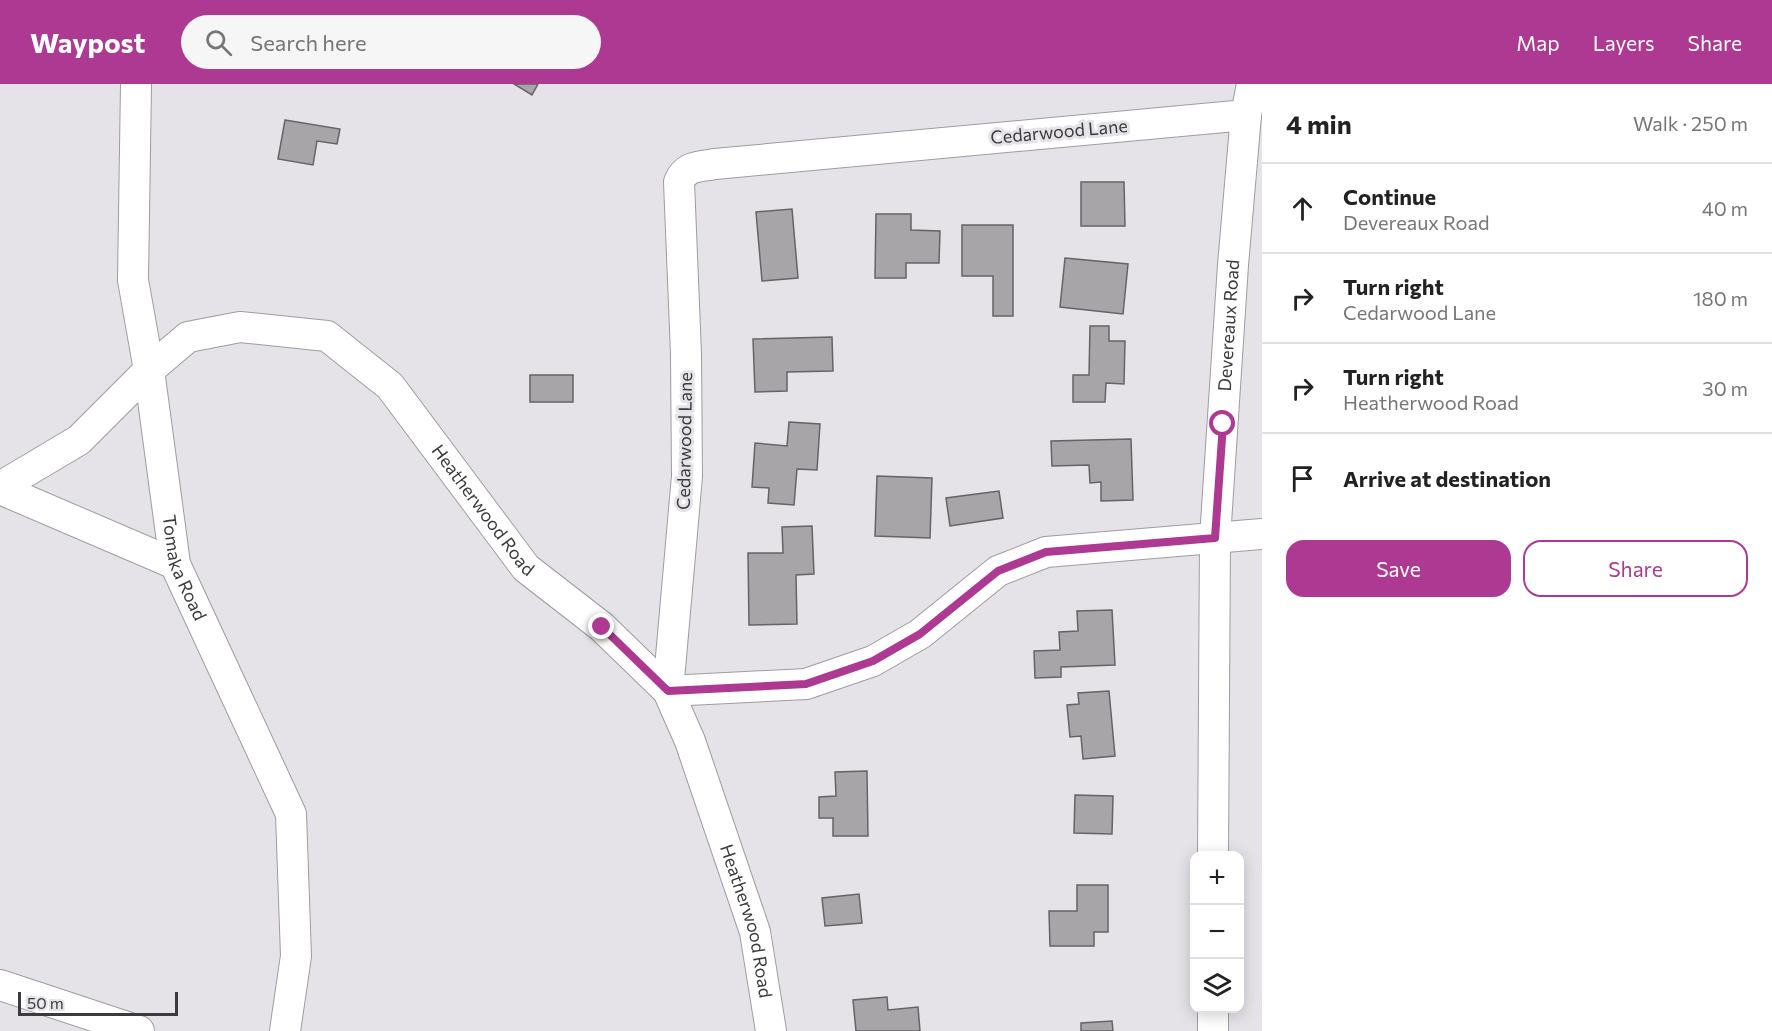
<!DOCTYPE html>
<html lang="en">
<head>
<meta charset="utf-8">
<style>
	:root { --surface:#fff; --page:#f6f6f6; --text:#222; --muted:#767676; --line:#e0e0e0; --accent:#ae3992 }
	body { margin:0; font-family:Commissioner,sans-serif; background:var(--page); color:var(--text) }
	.controls { position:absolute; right:18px; bottom:18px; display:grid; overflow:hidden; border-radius:12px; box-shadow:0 3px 15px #0003 }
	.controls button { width:54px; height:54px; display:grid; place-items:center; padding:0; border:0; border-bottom:2px solid var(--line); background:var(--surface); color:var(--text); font:30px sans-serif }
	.scale { position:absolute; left:18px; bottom:15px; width:160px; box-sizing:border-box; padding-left:6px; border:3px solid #3b3a3c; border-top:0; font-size:16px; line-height:21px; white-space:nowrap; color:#3b3a3c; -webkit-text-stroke:4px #e5e3e8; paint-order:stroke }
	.stop { position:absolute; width:18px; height:18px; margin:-14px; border:4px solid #ae3992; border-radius:50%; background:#fff }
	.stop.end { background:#ae3992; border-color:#fff; box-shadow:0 2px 6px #0008 }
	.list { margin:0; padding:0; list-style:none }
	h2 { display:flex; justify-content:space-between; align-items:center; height:78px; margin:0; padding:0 24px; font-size:26px }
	h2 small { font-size:20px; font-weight:400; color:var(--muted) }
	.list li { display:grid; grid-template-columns:39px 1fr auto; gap:18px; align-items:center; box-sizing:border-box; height:90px; padding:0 24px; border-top:2px solid var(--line) }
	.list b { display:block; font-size:22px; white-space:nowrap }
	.list p { margin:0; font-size:20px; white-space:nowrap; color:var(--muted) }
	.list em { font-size:20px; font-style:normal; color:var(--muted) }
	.actions { display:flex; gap:12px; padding:18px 24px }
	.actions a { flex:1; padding:14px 0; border:2px solid var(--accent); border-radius:18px; text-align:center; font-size:21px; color:var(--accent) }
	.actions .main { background:var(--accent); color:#fff }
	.icon { flex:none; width:33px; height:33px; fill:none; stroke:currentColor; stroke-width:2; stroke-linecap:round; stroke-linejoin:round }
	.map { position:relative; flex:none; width:1262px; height:947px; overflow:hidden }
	header { display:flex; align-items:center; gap:36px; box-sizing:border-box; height:84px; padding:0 30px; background:var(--accent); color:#fff }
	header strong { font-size:28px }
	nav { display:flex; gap:33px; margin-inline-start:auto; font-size:21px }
	.search { width:420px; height:54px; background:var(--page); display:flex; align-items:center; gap:15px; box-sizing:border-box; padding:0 21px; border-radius:33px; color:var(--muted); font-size:22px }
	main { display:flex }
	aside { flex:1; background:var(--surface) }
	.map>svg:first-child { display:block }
	.building { fill:#a8a5a8; stroke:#666366; stroke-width:1.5 }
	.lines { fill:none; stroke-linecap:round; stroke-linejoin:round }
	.minor-casing { stroke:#9e9ca0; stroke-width:32 }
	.minor { stroke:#fff; stroke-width:30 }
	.route { stroke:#ae3992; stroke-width:8 }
	.labels { text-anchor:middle; stroke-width:6; stroke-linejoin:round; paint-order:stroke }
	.street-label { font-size:18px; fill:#3b3a3c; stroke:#e5e3e8 }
</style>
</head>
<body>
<header>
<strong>Waypost</strong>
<div class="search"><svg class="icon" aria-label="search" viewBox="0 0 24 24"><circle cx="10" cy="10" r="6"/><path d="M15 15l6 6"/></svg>Search here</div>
<nav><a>Map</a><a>Layers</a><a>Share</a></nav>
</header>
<main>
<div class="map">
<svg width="1262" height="947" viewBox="0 0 1262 947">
	<rect width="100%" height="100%" fill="#e5e3e8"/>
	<path class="building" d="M514,0h24l-6,11z
		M285,36l55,9 -3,15 -20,-3 -4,24 -35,-6z
		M1081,98h43l1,44h-44z
		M792,125l6,69 -36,3 -6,-69z
		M876,130h35v16l29,1 -1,32h-33v15h-31z
		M962,141h51v91h-20v-40h-31z
		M1065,174l63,6 -5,50 -63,-7z
		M1090,242h19v15h16l-1,43 -18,-1 -1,19h-32v-27h16z
		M832,253l1,34 -46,1v19l-32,1 -2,-53z
		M530,291h43v27h-43z
		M789,338l31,2 -3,46 -20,-1 -3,36 -26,-2 1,-15 -17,-1 3,-44 32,3z
		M1131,355l2,61 -32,1v-19l-11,1 -1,-18 -37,1 -1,-25z
		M877,392l55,2 -2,60 -55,-2z
		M999,407l4,27 -53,8 -4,-28z
		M812,442l2,48 -18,1 1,49 -48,1 -1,-72h35l-1,-26z
		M1112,526l3,55 -54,2v10l-26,1 -1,-27 26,-1 -1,-18 19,-1 -1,-20z
		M1109,607l6,65 -32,3 -2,-23 -11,1 -3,-32 12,-1 -1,-11z
		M867,687l1,65h-35v-18h-14v-21l17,-1 -1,-24z
		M1075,711l38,1 -1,38 -38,-1z
		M1077,801h31v47h-14v14h-44l-1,-35h28z
		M859,810l3,29 -37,3 -3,-28z
		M887,913l1,13 30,-3 2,24h-64l-3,-31z
		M1112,937l1,10h-32v-8z"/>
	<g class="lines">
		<defs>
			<g id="minor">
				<path id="s1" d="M136,0l-3,196 16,90 26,194 116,250 5,142 -11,75"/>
				<path d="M1246,31l-531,49c-16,3 -29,1 -36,18l7,172 1,122 -19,215 138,-7 67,-23 47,-27 78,-63 48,-19 216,-18"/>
				<path id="s2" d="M0,403l79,-47 70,-70 39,-33 52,-10 87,9 63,50 136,182 76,59 66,64 22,50 65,191 16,99"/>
				<path d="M0,405l175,75"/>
				<path id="s3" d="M1213,772l2,-318 18,-273 13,-150 6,-31"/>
				<path d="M0,901l139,46"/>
				<path d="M1213,947v-23"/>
			</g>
		</defs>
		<use href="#minor" class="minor-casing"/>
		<use href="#minor" class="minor"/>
	</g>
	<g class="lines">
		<path class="route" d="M602,543l66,64 138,-7 67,-23 47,-27 78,-63 48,-19 169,-14 8,-114"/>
	</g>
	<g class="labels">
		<g class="street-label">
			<text transform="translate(1059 48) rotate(-5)" y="6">Cedarwood Lane</text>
			<text dy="6" stroke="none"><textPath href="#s3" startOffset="531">Devereaux Road</textPath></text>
			<text transform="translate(685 357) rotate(-89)" y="6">Cedarwood Lane</text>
			<text dy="6" stroke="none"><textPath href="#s2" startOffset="618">Heatherwood Road</textPath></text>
			<text dy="6" stroke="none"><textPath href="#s1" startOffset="489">Tomaka Road</textPath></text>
			<text dy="6" stroke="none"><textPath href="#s2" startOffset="1122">Heatherwood Road</textPath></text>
		</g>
	</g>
</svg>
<div class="controls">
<button>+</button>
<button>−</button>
<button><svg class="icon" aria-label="layers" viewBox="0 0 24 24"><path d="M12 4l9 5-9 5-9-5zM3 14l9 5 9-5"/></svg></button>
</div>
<div class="scale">50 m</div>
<div class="stop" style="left:1223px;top:340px"></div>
<div class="stop end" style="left:602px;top:543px"></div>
</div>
<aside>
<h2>4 min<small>Walk · 250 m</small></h2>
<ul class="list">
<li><svg class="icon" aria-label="ahead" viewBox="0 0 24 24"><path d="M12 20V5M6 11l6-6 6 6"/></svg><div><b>Continue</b><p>Devereaux Road</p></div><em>40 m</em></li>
<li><svg class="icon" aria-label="right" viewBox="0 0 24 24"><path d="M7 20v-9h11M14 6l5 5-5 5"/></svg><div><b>Turn right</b><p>Cedarwood Lane</p></div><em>180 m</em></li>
<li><svg class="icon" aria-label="right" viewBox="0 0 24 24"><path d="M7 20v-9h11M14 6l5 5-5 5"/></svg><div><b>Turn right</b><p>Heatherwood Road</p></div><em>30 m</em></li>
<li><svg class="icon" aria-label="arrive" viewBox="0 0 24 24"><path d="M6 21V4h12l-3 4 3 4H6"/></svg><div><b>Arrive at destination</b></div></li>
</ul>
<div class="actions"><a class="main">Save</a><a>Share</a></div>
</aside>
</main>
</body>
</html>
